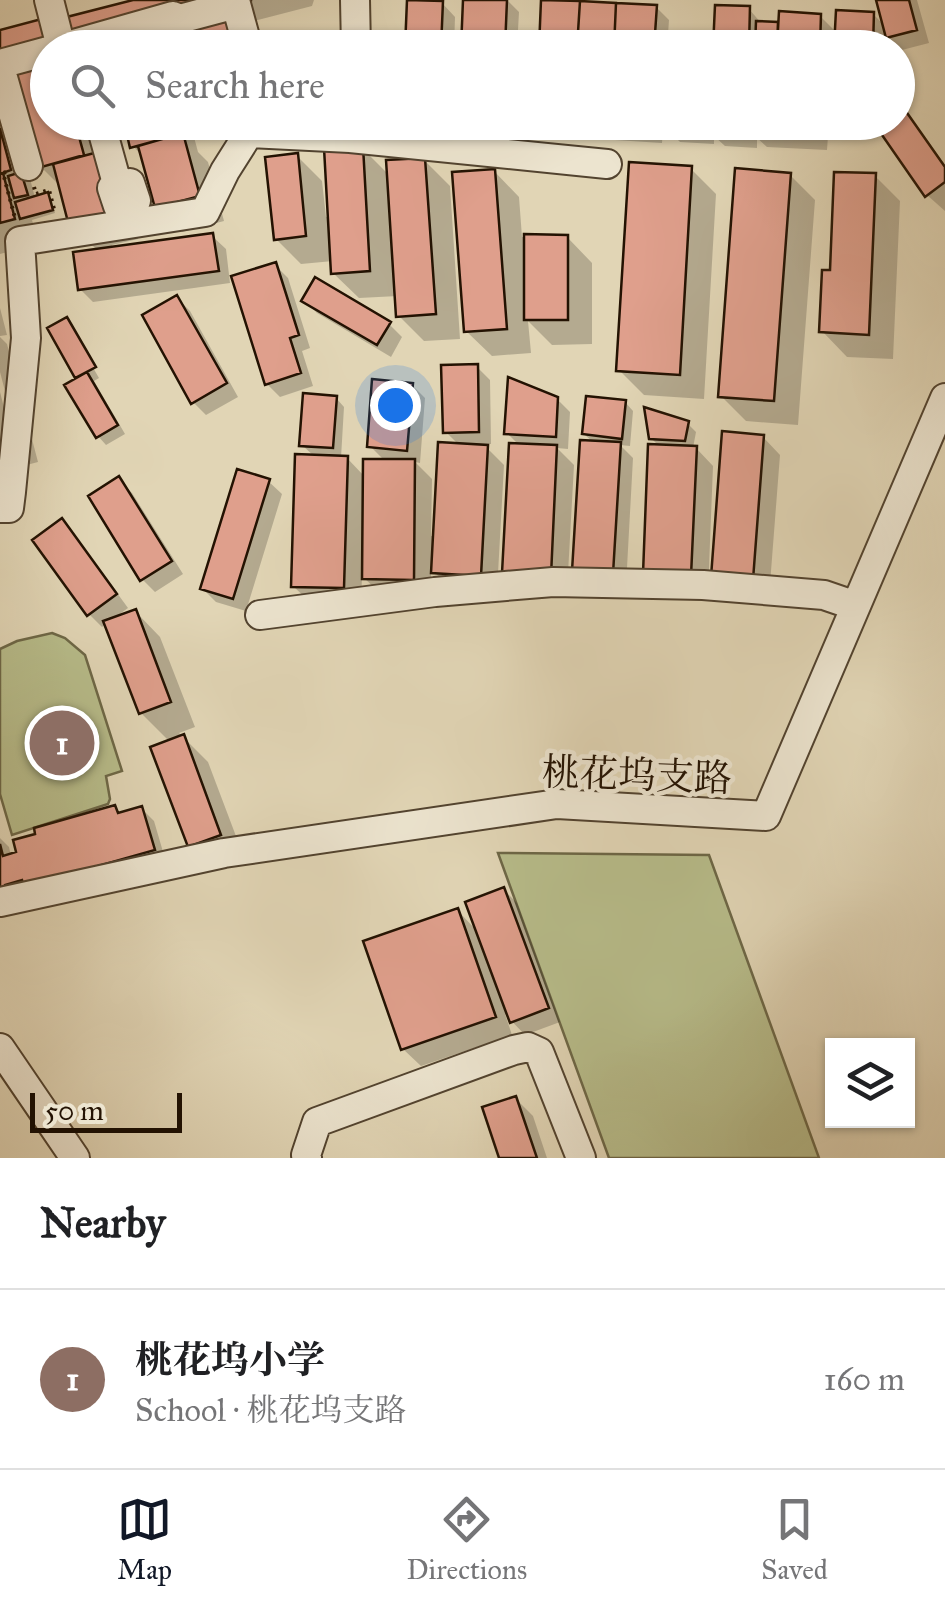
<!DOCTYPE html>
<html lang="en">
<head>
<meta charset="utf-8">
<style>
	:root { --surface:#fff; --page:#f6f6f6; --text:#202124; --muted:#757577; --line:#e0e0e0; --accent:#111827 }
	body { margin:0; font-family:"IM FELL Great Primer","Noto Serif SC",serif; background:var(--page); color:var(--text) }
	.controls { position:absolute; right:30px; bottom:30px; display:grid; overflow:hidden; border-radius:0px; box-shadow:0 2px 8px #0004 }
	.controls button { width:90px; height:90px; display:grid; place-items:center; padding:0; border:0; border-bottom:2px solid var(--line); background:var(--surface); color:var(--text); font:50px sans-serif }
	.scale { position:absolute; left:30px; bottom:25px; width:152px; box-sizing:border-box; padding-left:10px; border:5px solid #231202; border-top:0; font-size:28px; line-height:35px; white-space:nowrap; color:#231202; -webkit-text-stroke:8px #ece4cf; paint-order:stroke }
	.you { position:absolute; left:395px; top:405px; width:35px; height:35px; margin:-25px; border:8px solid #fff; border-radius:50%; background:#1a73e8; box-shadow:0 0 0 15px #1a73e833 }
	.badge { display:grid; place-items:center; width:65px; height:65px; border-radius:50%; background:var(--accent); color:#fff; font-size:32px; font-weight:700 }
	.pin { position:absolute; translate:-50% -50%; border:5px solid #fff; box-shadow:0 2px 10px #0006 }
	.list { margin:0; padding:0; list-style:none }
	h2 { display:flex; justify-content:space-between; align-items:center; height:130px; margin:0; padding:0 40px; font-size:42px }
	h2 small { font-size:32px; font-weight:400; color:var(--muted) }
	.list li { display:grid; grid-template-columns:65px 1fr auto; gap:30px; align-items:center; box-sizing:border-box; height:180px; padding:0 40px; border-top:2px solid var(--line) }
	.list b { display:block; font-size:38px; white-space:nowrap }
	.list p { margin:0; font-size:32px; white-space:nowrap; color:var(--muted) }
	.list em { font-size:32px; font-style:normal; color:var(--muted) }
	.icon { flex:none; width:55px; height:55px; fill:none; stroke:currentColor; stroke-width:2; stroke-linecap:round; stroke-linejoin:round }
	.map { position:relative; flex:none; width:945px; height:1158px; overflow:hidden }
	.search { position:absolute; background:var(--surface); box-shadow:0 2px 8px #0004; left:30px; right:30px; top:30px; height:110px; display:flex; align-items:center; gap:25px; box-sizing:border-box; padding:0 35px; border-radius:55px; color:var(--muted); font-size:38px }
	.sheet { height:310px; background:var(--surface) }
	nav { display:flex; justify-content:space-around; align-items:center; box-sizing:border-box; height:140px; border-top:2px solid var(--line); background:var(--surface); font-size:28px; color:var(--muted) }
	nav a { display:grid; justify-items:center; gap:5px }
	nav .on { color:var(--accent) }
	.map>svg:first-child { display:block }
	.green { fill:#b7bc8a; stroke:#6d6746; stroke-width:2.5 }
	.shadow { fill:#0003 }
	.building { fill:#df9f8c; stroke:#231202; stroke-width:2.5 }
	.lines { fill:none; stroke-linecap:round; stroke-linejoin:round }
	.minor-casing { stroke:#52432f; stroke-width:32 }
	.path { stroke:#231202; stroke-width:4; stroke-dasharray:2.5 5; stroke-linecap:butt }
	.minor { stroke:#ece4cf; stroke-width:28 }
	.labels { text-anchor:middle; stroke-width:9; stroke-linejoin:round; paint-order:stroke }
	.street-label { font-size:38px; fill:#231202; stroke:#ece4cf }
</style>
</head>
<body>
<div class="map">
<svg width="945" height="1158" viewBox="0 0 945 1158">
	<rect width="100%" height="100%" fill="#e1d5b5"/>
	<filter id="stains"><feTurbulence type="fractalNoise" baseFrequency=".002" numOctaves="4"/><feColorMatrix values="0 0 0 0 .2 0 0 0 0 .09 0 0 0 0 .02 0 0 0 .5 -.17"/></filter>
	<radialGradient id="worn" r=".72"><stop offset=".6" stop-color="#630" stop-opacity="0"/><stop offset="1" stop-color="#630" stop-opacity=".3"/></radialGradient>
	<path class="green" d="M52,633l13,5 20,17 37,116 -16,5 4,23 -2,5 -96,31 -12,-41v-145l17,-8z
		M498,853l211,2 110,303h-210z"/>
	<path class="shadow" d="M143,0h171l-2,6 -70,18 20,19 1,5h-64l-6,-15 -43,10 5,5h-107v74h44l30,58 16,59 -26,6 1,4 99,-13 14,13 4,34 -137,19 -13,-13 18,-38 -27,-27 -9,-36 -22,-22 -40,-133 66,4z
		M466,0h41l12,12 -2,36h-53z
		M879,0h38l12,43 -27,7 -16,-15v13h-171l34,-39 13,15h19l39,-8 17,17 36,-19 13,13z
		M442,3l13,14 -1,31h-46z
		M656,7l13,13 -2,28h-125z
		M0,93l11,11 24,94 12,-3 4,3 4,15 -23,7 7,24 -39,10z
		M898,102l9,10 38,53v46l-18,-16 -29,-73z
		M126,122h64l8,30 10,10 16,59 -42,11 -25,-25 -13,-49 -11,-12z
		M220,122h63l-39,24z
		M409,122h42v10l-33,-1z
		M464,122h50l-1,12 -39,-1z
		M829,122l-2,28 -60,-3 -10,-9v10l-32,-2 -11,-10v8l-34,-2 -17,-17 -1,18 -110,-7 -13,-13z
		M362,148l28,28 34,-16 26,26 10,153 -36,2 -25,-25 -1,-20 -39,2 -26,-25v-12l-32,3 -25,-25 21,-83 25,25 4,36 4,-1z
		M691,169l25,25 -12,205 -60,-4 -25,-25z
		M494,171l25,26 3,40h45l25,26v81l-40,1 -24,-24 3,32 -39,3 -26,-25z
		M790,175l25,25 -17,225 -52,-4 -25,-25z
		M875,176l25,25 -7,158 -46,-2 -25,-26 11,-59z
		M275,265l13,13 22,70 -8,3 11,35 -33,11 -13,-13z
		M177,298l13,13 48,86 -32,18 -13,-13z
		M304,300l85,24 13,13 -11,20 -74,-44z
		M0,308l7,27 -7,1z
		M67,320l6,6h-4l30,52 -5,3 31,53 -19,11 -8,-9 -19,-57 -29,-50z
		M0,337l7,7 31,118 -38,10v-80l15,58 5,-1 -20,-77z
		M477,367l13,13 1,64h-8l21,21 -7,127 -45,-3 -21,-20v27l-49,-1 -20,-19 -1,29 -50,-2 -18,-17 22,-129 -13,-12 34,-47 8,9 -3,51h6l18,19 20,-16 -15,-15 42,-61 13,13 -5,65 -5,-1 17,17 -1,57h5l24,-90 -15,-15z
		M557,399l13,13 -2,37 -11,-1 17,17 -7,127 -45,-2 -2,-144 -13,-13z
		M625,402l8,9 -3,35 -10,-1 13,13 -7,128 -39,-3 7,-140 -10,-9z
		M687,423l9,9 -3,16h3l17,18 -5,127 -45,-2 -3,-144 -9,-9z
		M763,437l17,18 -11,142 -38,-3z
		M119,480l13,13 51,81 -28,18 -13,-13z
		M268,481l14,13 -36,117 -30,-9 -13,-13z
		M62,521l12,13 54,74 -11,8 18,-5 25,26 35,90 -16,6 29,29 37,98 -29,11 -26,-25 -20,-104 -29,-29 -34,-90 -5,4 -13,-13z
		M115,807l6,7 20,-6 13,13 12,41 -166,47v-71l9,9 2,9z
		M504,890l13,13 43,119 -35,13 -20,-21 7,21 -91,31 -18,-17 55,-138 21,22z
		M516,1099l17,17 14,42h-45l-16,-49z"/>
	<path class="building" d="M133,0h119l-76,20 -111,24 -6,-25z
		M407,0l36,1 -2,47h-36z
		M463,0h44l-2,48h-44z
		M541,0l39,1 -3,47h-38z
		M876,0h33l8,30 -31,8z
		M580,1l36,2 -2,45h-37z
		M616,3l41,2 -3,43h-40z
		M715,5l35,1 -1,42h-36z
		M836,10l38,2 -1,36h-39z
		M779,11l42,3 -1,34h-43z
		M237,15l9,33h-49l-6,-20z
		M49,17l9,31 -58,16v-34z
		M756,21l22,1 -1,26h-22z
		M48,64v58h27l9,33 -46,13 -25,-95z
		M898,100l47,67v15l-20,15 -52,-75h25z
		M124,122h49l4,13 -47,13z
		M610,122h40v9l-40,-3z
		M665,122h37v10l-37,-2z
		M710,122h35v14l-36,-2z
		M751,122h23l-1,14 -22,-1z
		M774,122h42l-1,16 -42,-2z
		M0,128l11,42 -11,4z
		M183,133l17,63 -45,12 -17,-62z
		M363,146l7,125 -39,3 -7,-126z
		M98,152l16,62 -45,12 -16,-62z
		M298,153l8,83 -32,4 -9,-83z
		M425,158l11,156 -40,3 -10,-157z
		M629,162l63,4 -12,209 -64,-4z
		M735,168l56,5 -17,228 -56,-4z
		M495,169l12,160 -43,3 -12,-160z
		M21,172l7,23 -14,3 -6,-22z
		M834,172l42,1 -7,162 -50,-3 3,-62h8z
		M3,173l12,46 -15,4v-49z
		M48,192l5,18 -33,9 -5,-17z
		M213,233l6,38 -141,19 -5,-38z
		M524,234l44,1v85h-44z
		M276,262l23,73 -9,3 11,35 -36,12 -34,-109z
		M315,277l76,45 -14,23 -76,-44z
		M177,295l50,88 -36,21 -49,-89z
		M67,317l29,50 -21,11 -28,-50z
		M478,364l1,68 -36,1 -2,-68z
		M87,372l31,53 -22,13 -32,-53z
		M508,377l50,20 -2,40 -52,-3z
		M372,379l41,4 -6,68 -40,-4z
		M303,393l34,3 -4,52 -34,-2z
		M586,396l40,4 -4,39 -40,-5z
		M644,407l45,14 -4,20 -36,-2z
		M722,431l42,4 -11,145 -42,-3z
		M580,440l41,2 -8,132 -41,-3z
		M438,442l50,3 -7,131 -50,-3z
		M509,443l48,2 -6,131 -49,-3z
		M648,444l49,2 -6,130 -48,-2z
		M295,454l53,2 -4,132 -53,-1z
		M363,459h52l-1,121 -52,-1z
		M237,469l33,10 -37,120 -33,-10z
		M119,476l53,85 -32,20 -52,-85z
		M62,518l55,76 -30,22 -55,-76z
		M136,609l35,93 -32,12 -36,-93z
		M184,734l37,101 -33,12 -38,-100z
		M115,805l3,8 24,-7 13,44 -131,37 -2,-7 -17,5 -5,9v-50l3,12 13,-4 -3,-12 22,-6 -1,-6z
		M504,887l45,121 -39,15 -45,-121z
		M458,908l38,109 -95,33 -38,-109z
		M516,1096l21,62h-38l-17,-51z"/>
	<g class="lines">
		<defs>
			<path id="minor" d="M49,0l12,47
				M355,0l1,48
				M173,16l3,4 60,-16 12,44
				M60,48l113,-32 9,32
				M0,64l48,-13
				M0,67l28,99
				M100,122l18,65 -6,1 6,18 18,-5 -6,-18 -12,4
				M0,508h9l2,-16 15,-154 -6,-97 185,-29 20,-41 24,-38 101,5 257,26
				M260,615l175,-23 118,-10 150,3 121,10 32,11
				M0,902l224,-49 333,-49 209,12 179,-418
				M0,1048l75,110
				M307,1158l-1,-3 11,-33 197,-72 14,-3 11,5 42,106"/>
		</defs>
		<use href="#minor" class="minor-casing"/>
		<path class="path" d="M6,172l-3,1 12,45
			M34,187l2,7 13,-4 6,23"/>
		<use href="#minor" class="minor"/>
	</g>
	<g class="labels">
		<g class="street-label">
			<text transform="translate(637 775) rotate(2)" y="13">桃花坞支路</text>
		</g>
	</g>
	<rect width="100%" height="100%" filter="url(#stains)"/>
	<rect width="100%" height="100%" fill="url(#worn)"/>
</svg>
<div class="controls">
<button><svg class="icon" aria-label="layers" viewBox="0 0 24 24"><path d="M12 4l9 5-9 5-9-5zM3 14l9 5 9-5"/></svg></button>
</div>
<div class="scale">50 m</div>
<div class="you"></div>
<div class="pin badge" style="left:62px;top:743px;background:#8d6e63">1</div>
<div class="search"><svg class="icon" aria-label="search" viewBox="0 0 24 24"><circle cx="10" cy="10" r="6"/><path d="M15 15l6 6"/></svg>Search here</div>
</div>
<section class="sheet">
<h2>Nearby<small></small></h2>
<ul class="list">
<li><span class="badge" style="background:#8d6e63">1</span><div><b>桃花坞小学</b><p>School · 桃花坞支路</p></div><em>160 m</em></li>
</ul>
</section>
<nav>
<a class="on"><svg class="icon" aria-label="map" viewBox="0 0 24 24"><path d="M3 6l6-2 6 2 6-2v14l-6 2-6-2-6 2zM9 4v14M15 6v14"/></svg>Map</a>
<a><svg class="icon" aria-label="directions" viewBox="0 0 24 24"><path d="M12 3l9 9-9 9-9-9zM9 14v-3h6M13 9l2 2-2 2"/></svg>Directions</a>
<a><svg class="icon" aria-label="saved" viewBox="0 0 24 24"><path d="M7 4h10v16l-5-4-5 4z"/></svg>Saved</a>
</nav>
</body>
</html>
